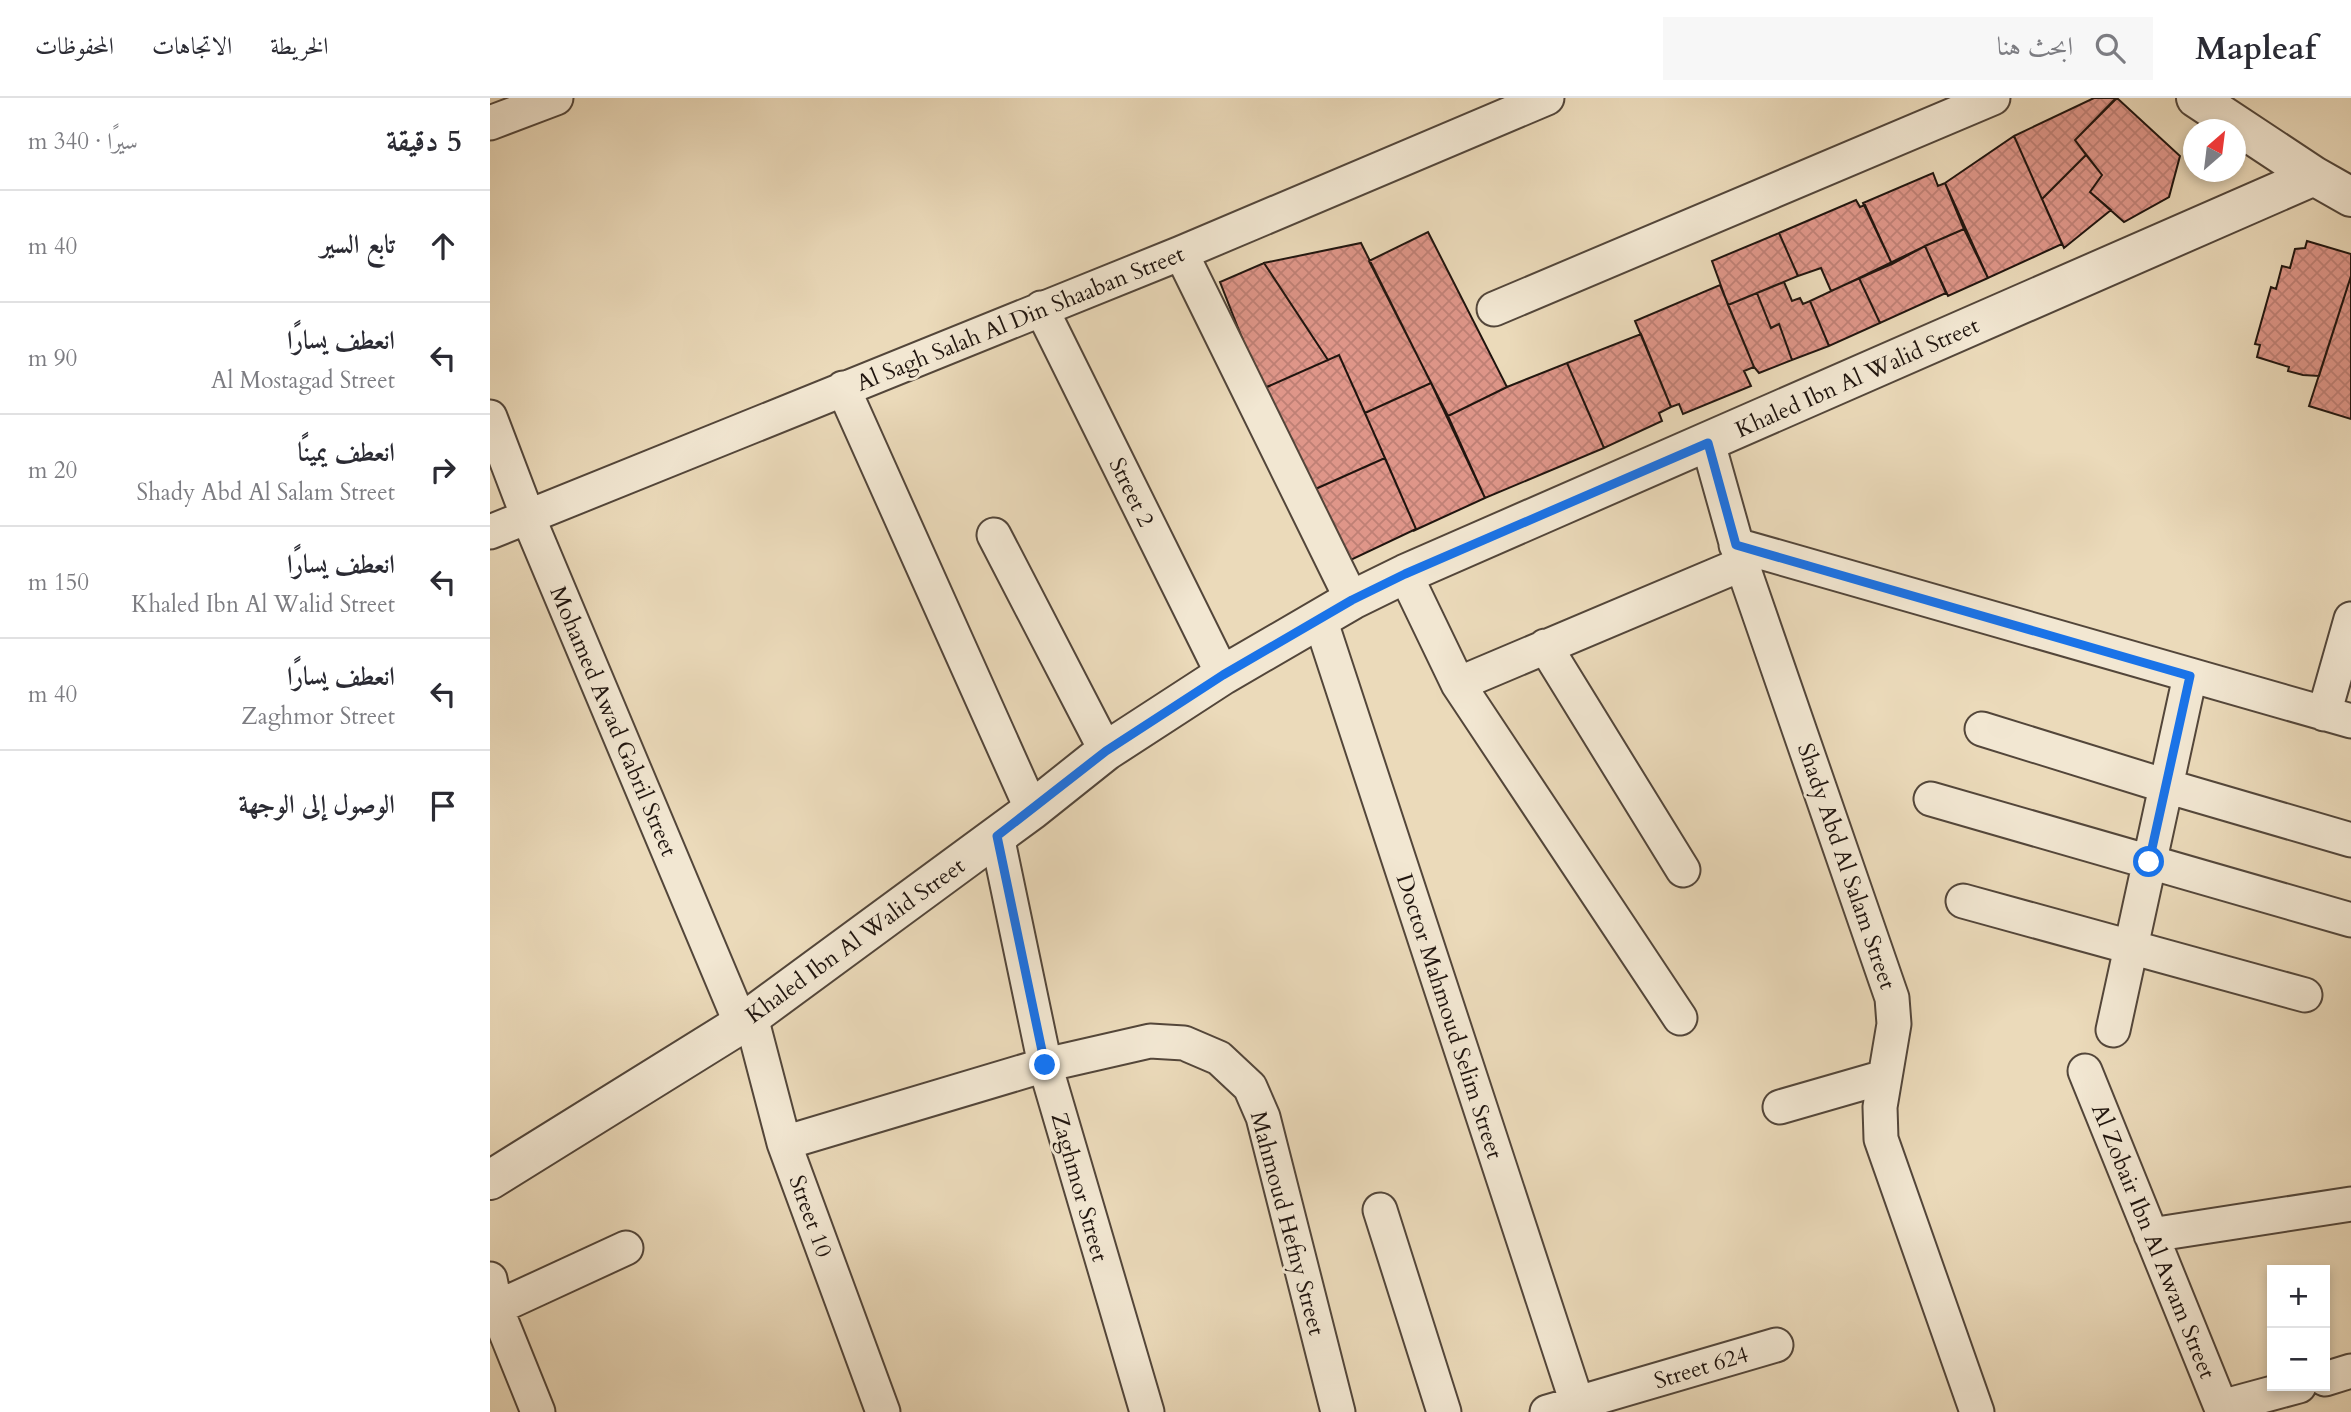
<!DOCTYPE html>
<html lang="ar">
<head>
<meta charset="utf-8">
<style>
	:root { --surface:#fff; --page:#f7f7f7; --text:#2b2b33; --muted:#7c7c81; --line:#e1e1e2 }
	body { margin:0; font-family:Cardo,Amiri,serif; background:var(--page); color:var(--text); direction:rtl }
	.controls { position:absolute; right:21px; bottom:21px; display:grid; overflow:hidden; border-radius:0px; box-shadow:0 4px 10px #0003 }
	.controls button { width:63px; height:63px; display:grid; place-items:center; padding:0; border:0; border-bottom:2px solid var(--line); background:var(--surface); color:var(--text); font:35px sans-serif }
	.compass { position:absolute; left:1693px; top:21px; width:63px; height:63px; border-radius:50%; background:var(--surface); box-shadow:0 4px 10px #0003; rotate:28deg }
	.stop { position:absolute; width:21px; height:21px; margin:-16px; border:5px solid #1a73e8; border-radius:50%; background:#fff }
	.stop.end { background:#1a73e8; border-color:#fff; box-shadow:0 2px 7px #0008 }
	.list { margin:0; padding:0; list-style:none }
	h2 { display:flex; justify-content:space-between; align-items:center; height:91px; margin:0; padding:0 28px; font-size:30px }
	h2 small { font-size:23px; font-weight:400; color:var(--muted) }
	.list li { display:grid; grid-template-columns:46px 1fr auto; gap:21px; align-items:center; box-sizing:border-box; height:112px; padding:0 28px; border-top:2px solid var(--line) }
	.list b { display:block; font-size:26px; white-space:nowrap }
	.list p { margin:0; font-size:23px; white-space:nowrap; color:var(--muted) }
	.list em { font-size:23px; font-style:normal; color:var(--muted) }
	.icon { flex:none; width:38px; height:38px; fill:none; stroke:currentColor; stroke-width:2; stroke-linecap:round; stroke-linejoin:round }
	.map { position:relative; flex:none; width:1861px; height:1314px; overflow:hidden; direction:ltr }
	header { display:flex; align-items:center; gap:42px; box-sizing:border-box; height:98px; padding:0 35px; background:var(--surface); border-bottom:2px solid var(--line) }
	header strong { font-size:33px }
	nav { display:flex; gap:38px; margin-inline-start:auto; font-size:24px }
	.search { width:490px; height:63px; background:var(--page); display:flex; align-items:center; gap:18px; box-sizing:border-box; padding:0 24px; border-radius:0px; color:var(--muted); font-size:26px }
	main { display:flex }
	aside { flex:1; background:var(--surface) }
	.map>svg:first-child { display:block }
	.building { fill:url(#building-cross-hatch); stroke:#20150f; stroke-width:2 }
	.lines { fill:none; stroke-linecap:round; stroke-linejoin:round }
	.minor-casing { stroke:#53463a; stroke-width:37 }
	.tertiary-casing { stroke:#53463a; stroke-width:42 }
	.minor { stroke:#f2e7d2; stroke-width:33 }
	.tertiary { stroke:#f2e7d2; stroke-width:38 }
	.route { stroke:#1a73e8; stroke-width:9 }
	.labels { text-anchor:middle; stroke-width:6; stroke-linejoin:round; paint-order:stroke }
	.street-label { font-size:23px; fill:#20150f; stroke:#f2e7d2 }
</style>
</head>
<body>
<header>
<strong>Mapleaf</strong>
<div class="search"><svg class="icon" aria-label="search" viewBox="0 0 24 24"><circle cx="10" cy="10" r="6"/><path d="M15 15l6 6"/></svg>ابحث هنا</div>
<nav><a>الخريطة</a><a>الاتجاهات</a><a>المحفوظات</a></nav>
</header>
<main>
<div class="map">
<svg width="1861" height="1314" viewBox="0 0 1861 1314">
	<defs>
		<pattern id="building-cross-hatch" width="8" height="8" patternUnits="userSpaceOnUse" patternTransform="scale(1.75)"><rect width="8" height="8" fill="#df9689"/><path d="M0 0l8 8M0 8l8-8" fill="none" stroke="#bf8075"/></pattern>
	</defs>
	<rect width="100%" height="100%" fill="#ebdaba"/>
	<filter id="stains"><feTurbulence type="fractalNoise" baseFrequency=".00286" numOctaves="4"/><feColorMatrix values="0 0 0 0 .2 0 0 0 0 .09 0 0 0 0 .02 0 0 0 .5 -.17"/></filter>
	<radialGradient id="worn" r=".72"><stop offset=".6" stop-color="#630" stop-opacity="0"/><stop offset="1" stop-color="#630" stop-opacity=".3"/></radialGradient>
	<path class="building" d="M1604,0h22l-41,42 11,15 -44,44 -28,-63z
		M1627,0l63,58 -11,41 -45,25 -34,-30 12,-17 -27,-35z
		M1524,38l48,108 -74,34 -43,-95z
		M1596,57l16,20 -12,17 21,18 -47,38 -22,-49z
		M1443,75l5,13 7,-3 19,46 -39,17 -33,18 -29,-61z
		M1366,102l4,7 5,-2 27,59 -61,27 -10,-23 -23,8 -19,-43z
		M1474,131l24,49 -40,18 -23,-50z
		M938,134l79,155 -59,29 -79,-155z
		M1289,135l19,43 -70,29 -16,-44z
		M1817,143l44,13v22l-32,100 -16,-1 -15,-4 1,-4 -32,-10 3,-12 -5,-1 16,-57 5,2 6,-23 8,2 5,-19 10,-1z
		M871,145l70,140 -66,30 -26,-58 -11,5 -64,-97z
		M1435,148l21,47 -66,30 -21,-45z
		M774,165l64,97 -66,29 -42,-107z
		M1861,178v143l-42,-13z
		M1369,180l21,45 -51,23 -19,-45z
		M1294,184l8,19 8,-3 3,6 7,-3 19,45 -37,14 -13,-36 -8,4 -14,-35z
		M1230,187l34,82 -10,4 7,15 -68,28 -4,-10 -8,3 -36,-86z
		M1267,195l14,35 8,-4 13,36 -33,13 -5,-6 -26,-62z
		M1151,236l30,73 -12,6 3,8 -58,27 -37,-85z
		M849,257l46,103 -83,37 -46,-103z
		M1077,265l37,85 -119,50 -37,-82 59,-29z
		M941,285l54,115 -72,33 3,-2 -51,-116z
		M895,360l31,71 -78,37 -36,-71z"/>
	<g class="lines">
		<defs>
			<path id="minor" d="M0,25l66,-25
				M691,155l171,347
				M551,210l182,367
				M1004,211l499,-211
				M353,290l189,422
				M0,319l38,100 213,507
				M1218,345l34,121 150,434 2,26 -14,83 1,32 96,273
				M0,434l691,-279 366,-155
				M504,437l112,216
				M1246,447l615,176
				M915,476l53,110 222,334
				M830,521l260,793
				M1055,548l138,224
				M968,586l284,-120
				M1834,616l27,-95
				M1492,631l184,57 185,54
				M1441,701l420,121
				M507,738l48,229 102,347
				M1473,803l342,94
				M261,919l33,126 99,269
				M1623,932l77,-354
				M1595,973l138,341
				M1290,1009l104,-30
				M294,1045l261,-78 105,-24 34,2 35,15 31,29 13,30 75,295
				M890,1112l64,202
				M1661,1137l200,-31
				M0,1181l6,29 42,104
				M6,1210l130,-60
				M1835,1281l26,-8
				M1731,1309l78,-21
				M1057,1314l229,-67"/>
			<path id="tertiary" d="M1706,0l118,78 37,21
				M0,1082l251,-156 291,-214 74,-59 117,-76 129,-75 53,-26 909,-398"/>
		</defs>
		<use href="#minor" class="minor-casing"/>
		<use href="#tertiary" class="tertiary-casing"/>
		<use href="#minor" class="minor"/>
		<use href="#tertiary" class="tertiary"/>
	</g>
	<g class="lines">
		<path class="route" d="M555,967l-48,-229 109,-85 117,-76 129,-75 53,-26 303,-131 28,102 454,131 -41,186"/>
	</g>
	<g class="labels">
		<g class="street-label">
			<text transform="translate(530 220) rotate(-22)" y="8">Al Sagh Salah Al Din Shaaban Street</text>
			<text transform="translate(1367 279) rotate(-24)" y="8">Khaled Ibn Al Walid Street</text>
			<text transform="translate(642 394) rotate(64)" y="8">Street 2</text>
			<text transform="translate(124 623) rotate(67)" y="8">Mohamed Awad Gabril Street</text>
			<text transform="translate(1357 768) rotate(71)" y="8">Shady Abd Al Salam Street</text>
			<text transform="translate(365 842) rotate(-36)" y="8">Khaled Ibn Al Walid Street</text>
			<text transform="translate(960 918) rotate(72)" y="8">Doctor Mahmoud Selim Street</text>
			<text transform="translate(590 1089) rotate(74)" y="8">Zaghmor Street</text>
			<text transform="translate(321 1118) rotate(70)" y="8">Street 10</text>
			<text transform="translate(798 1125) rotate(75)" y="8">Mahmoud Hefny Street</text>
			<text transform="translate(1664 1143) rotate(68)" y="8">Al Zobair Ibn Al Awam Street</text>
			<text transform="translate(1211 1269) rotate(-17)" y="8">Street 624</text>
		</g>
	</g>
	<rect width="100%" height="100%" filter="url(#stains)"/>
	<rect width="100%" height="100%" fill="url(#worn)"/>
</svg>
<div class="controls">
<button>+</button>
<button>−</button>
</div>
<svg class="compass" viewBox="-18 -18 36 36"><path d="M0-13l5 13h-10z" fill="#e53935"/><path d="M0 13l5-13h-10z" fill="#7c7c81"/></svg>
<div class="stop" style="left:1659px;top:764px"></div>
<div class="stop end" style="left:555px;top:967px"></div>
</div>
<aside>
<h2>5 دقيقة<small>سيرًا · 340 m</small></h2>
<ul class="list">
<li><svg class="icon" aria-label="ahead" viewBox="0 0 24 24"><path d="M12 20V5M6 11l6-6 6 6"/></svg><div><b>تابع السير</b></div><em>40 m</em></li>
<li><svg class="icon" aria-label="left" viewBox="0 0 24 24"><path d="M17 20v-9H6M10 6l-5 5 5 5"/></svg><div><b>انعطف يسارًا</b><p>Al Mostagad Street</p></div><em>90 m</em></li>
<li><svg class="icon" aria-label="right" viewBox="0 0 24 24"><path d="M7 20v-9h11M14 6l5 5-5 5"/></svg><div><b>انعطف يمينًا</b><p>Shady Abd Al Salam Street</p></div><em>20 m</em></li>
<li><svg class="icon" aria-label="left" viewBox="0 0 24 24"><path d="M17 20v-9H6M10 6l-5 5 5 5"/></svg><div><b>انعطف يسارًا</b><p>Khaled Ibn Al Walid Street</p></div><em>150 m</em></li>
<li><svg class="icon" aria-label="left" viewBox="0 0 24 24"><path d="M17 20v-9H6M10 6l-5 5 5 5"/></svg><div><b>انعطف يسارًا</b><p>Zaghmor Street</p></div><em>40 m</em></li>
<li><svg class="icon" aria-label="arrive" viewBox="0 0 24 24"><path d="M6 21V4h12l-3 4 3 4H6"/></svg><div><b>الوصول إلى الوجهة</b></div></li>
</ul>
</aside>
</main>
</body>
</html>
